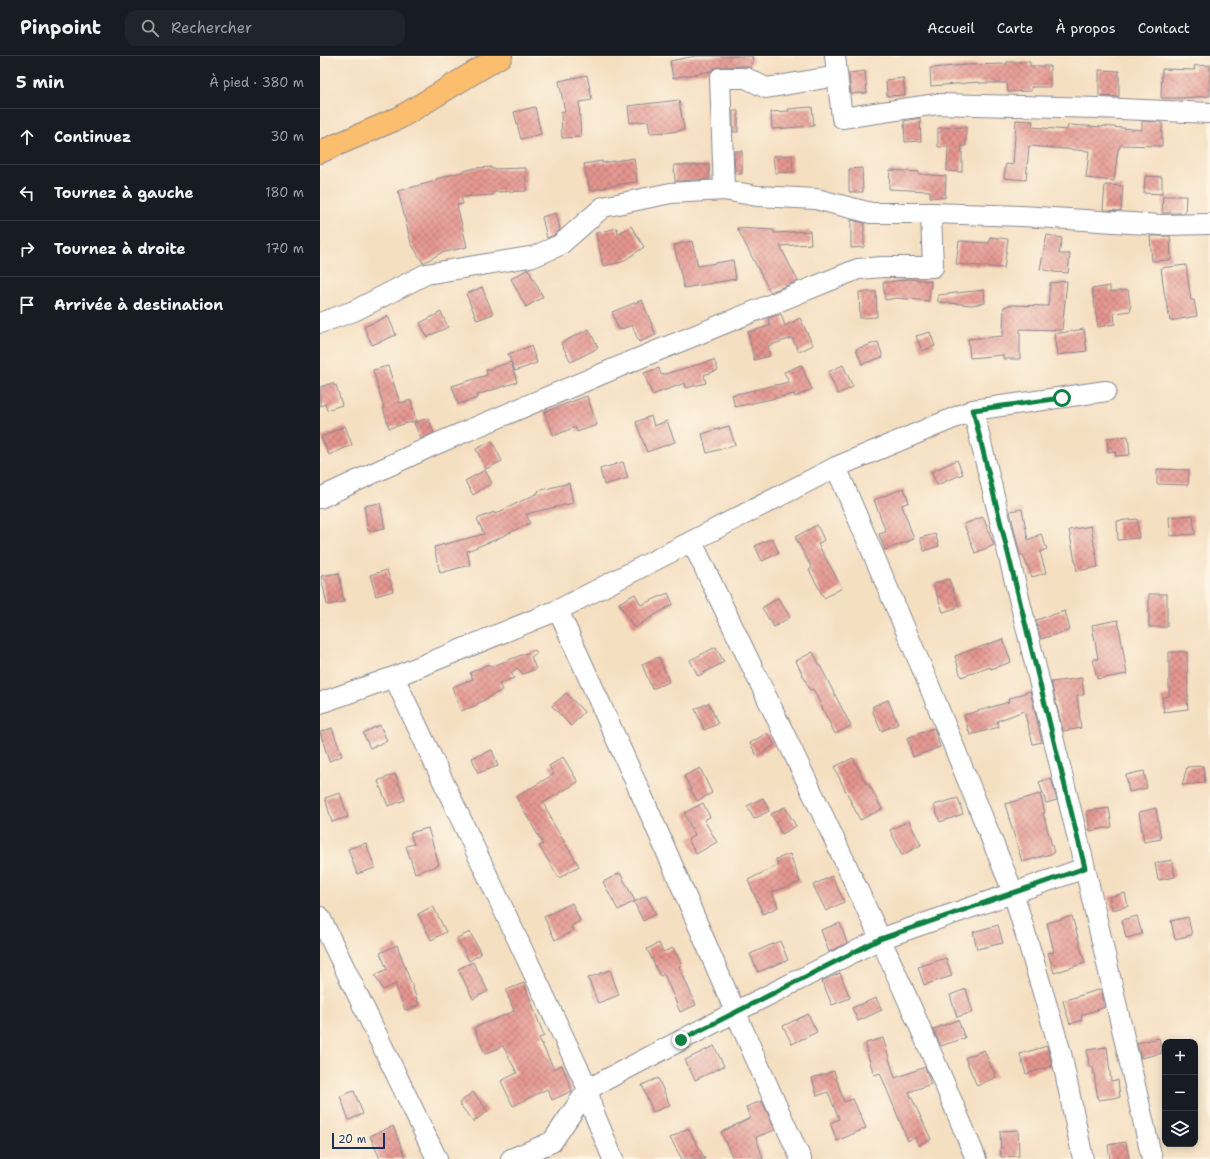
<!DOCTYPE html>
<html lang="fr">
<head>
<meta charset="utf-8">
<style>
	:root { --surface:#171b24; --page:#20242c; --text:#f1f3f6; --muted:#9ea1a6; --line:#363941 }
	body { margin:0; font-family:"Shantell Sans",sans-serif; background:var(--page); color:var(--text) }
	.controls { position:absolute; right:12px; bottom:12px; display:grid; overflow:hidden; border-radius:8px; box-shadow:0 2px 10px #0003 }
	.controls button { width:36px; height:36px; display:grid; place-items:center; padding:0; border:0; border-bottom:1px solid var(--line); background:var(--surface); color:var(--text); font:20px sans-serif }
	.scale { position:absolute; left:12px; bottom:10px; width:53px; box-sizing:border-box; padding-left:4px; border:2px solid #1b2f5e; border-top:0; font-size:11px; line-height:14px; white-space:nowrap; color:#1b2f5e; -webkit-text-stroke:3px #fcf5e5; paint-order:stroke }
	.stop { position:absolute; width:12px; height:12px; margin:-9px; border:3px solid #0b8043; border-radius:50%; background:#fff }
	.stop.end { background:#0b8043; border-color:#fff; box-shadow:0 1px 4px #0008 }
	.list { margin:0; padding:0; list-style:none }
	h2 { display:flex; justify-content:space-between; align-items:center; height:52px; margin:0; padding:0 16px; font-size:17px }
	h2 small { font-size:13px; font-weight:400; color:var(--muted) }
	.list li { display:grid; grid-template-columns:26px 1fr auto; gap:12px; align-items:center; box-sizing:border-box; height:56px; padding:0 16px; border-top:1px solid var(--line) }
	.list b { display:block; font-size:15px; white-space:nowrap }
	.list em { font-size:13px; font-style:normal; color:var(--muted) }
	.icon { flex:none; width:22px; height:22px; fill:none; stroke:currentColor; stroke-width:2; stroke-linecap:round; stroke-linejoin:round }
	.map { position:relative; flex:none; width:890px; height:1103px; overflow:hidden }
	header { display:flex; align-items:center; gap:24px; box-sizing:border-box; height:56px; padding:0 20px; background:var(--surface); border-bottom:1px solid var(--line) }
	header strong { font-size:19px }
	nav { display:flex; gap:22px; margin-inline-start:auto; font-size:14px }
	.search { width:280px; height:36px; background:var(--page); display:flex; align-items:center; gap:10px; box-sizing:border-box; padding:0 14px; border-radius:12px; color:var(--muted); font-size:15px }
	main { display:flex }
	aside { flex:1; background:var(--surface) }
	.map>svg:first-child { display:block }
	.building { fill:url(#building-cross-hatch) }
	.lines { fill:none; stroke-linecap:round; stroke-linejoin:round }
	.street-casing { stroke:#888790; stroke-width:22 }
	.highway-casing { stroke:#888790; stroke-width:24 }
	.street { stroke:#fff; stroke-width:20 }
	.highway { stroke:#fbbd6e; stroke-width:22 }
	.route { stroke:#0b8043; stroke-width:5 }
</style>
</head>
<body>
<header>
<strong>Pinpoint</strong>
<div class="search"><svg class="icon" aria-label="search" viewBox="0 0 24 24"><circle cx="10" cy="10" r="6"/><path d="M15 15l6 6"/></svg>Rechercher</div>
<nav><a>Accueil</a><a>Carte</a><a>À propos</a><a>Contact</a></nav>
</header>
<main>
<aside>
<h2>5 min<small>À pied · 380 m</small></h2>
<ul class="list">
<li><svg class="icon" aria-label="ahead" viewBox="0 0 24 24"><path d="M12 20V5M6 11l6-6 6 6"/></svg><div><b>Continuez</b></div><em>30 m</em></li>
<li><svg class="icon" aria-label="left" viewBox="0 0 24 24"><path d="M17 20v-9H6M10 6l-5 5 5 5"/></svg><div><b>Tournez à gauche</b></div><em>180 m</em></li>
<li><svg class="icon" aria-label="right" viewBox="0 0 24 24"><path d="M7 20v-9h11M14 6l5 5-5 5"/></svg><div><b>Tournez à droite</b></div><em>170 m</em></li>
<li><svg class="icon" aria-label="arrive" viewBox="0 0 24 24"><path d="M6 21V4h12l-3 4 3 4H6"/></svg><div><b>Arrivée à destination</b></div></li>
</ul>
</aside>
<div class="map">
<svg width="890" height="1103" viewBox="0 0 890 1103">
	<defs>
		<pattern id="building-cross-hatch" width="8" height="8" patternUnits="userSpaceOnUse"><rect width="8" height="8" fill="#e5958f"/><path d="M0 0l8 8M0 8l8-8" fill="none" stroke="#b97a78"/></pattern>
	</defs>
	<rect width="100%" height="100%" fill="#fcf5e5"/>
	<filter id="ink" filterUnits="userSpaceOnUse"><feTurbulence type="fractalNoise" baseFrequency=".025" numOctaves="2"/><feDisplacementMap in="SourceGraphic" scale="8" xChannelSelector="R" yChannelSelector="G"/><feConvolveMatrix kernelMatrix="1 2 1 2 8 2 1 2 1" color-interpolation-filters="sRGB"/></filter>
	<filter id="wash" filterUnits="userSpaceOnUse"><feTurbulence type="fractalNoise" baseFrequency=".012" numOctaves="4" result="noise"/><feDisplacementMap in="SourceGraphic" scale="16" xChannelSelector="R" yChannelSelector="G"/><feGaussianBlur stdDeviation="0.9" result="paint"/><feColorMatrix in="noise" values="0 0 0 0 0 0 0 0 0 0 0 0 0 0 0 0 0 1.4 0 .05"/><feComposite in="paint" operator="in"/></filter>
	<g filter="url(#wash)">
		<rect width="100%" height="100%" fill="#f5dfc1"/>
		<g id="blocks">
			<path class="building" d="M376,0h56l1,7h-2v5l-5,-2 -26,1 -6,1 -3,3 -38,7 -3,-17z
				M687,6h23v4h20v21h-19v4l-23,1 -1,-9h-28v-1l-48,4 -1,-18 37,-3 40,-1z
				M890,9v31l-27,2h-22l1,-29 33,1 -1,-4z
				M779,14l20,1v26l-20,-1z
				M545,15l2,22 -16,1 -2,-21z
				M267,19l5,25 -13,2 2,35 -19,1 -1,-26h4l-6,-31z
				M583,22l2,17 -18,1 -1,-16z
				M359,44l5,30 -12,2 -22,1 -2,-12 -18,2 -2,-17z
				M215,51l6,27 -20,5 -7,-27z
				M492,51l2,19 -42,3 -1,-17 18,-1 -1,-2z
				M413,55h5v21h-5z
				M600,62l1,23 -16,1 -1,-21z
				M696,64l17,1 -1,6 35,3 1,-5 35,2v-1l39,4v-9l20,1v24l-42,-1 -1,4h-1l-4,32 -28,-3 3,-27 -60,-5 -3,34 -22,-2 2,-14 7,1z
				M646,71v19h-4v26l-15,-1 1,-24h-10v-19z
				M414,95h8v23h-7z
				M472,99l1,17 -18,1 -2,-17z
				M314,102l3,24 -23,3 -24,6 -6,-27 18,-3v2z
				M354,109h35l1,14 -35,2z
				M171,111v2l35,-1v23l-33,1v3l-32,2 2,7 -6,1 10,42 -26,6 -18,10 -12,-20 -13,-52 38,-10v-2l39,-11z
				M542,112l1,24h-14v-23z
				M570,114l29,2v2l27,2 -1,22 -15,-1v-6l-41,-2z
				M825,120l17,1v17l-18,-1z
				M785,129l18,1 -2,25 -18,-1z
				M843,140h23l-1,17h-23z
				M236,157l4,17 -6,5 -7,3 -5,-21z
				M531,164l13,3v24l-13,1z
				M311,170l13,21 -22,15 -19,4 -7,-33 21,-5 1,6z
				M417,172l37,2v3l36,-2 1,13 -31,2 18,35 -28,11z
				M727,179l15,3 -3,16h11l-2,19 -14,-1 -14,-3z
				M830,180h20l1,24 -19,1z
				M670,181l18,2 -4,29 -48,-4 3,-23 30,2z
				M372,185l6,25 35,-6 3,19 -52,9 -10,-43z
				M866,209l5,35h3l3,16 -27,5 -6,-30 -3,-23z
				M208,213l15,28 -17,10 -15,-28z
				M589,223l22,2 -2,20 -33,-3 -11,2 -2,-17z
				M747,225l-5,49 -42,-1v30h-17v-4l-33,3 -2,-19 35,-3 1,-29 6,-2 38,1 2,-23z
				M790,230v6l18,-2 3,21 -17,2 1,11 -17,3 -6,-38z
				M162,231l11,27 -16,6 -11,-26z
				M664,234l1,13 -13,2 -34,-3v-7z
				M539,236h17l1,25 -17,1z
				M322,244l14,35 -17,7 -7,-17 -13,5 -7,-18z
				M121,256l7,15 -21,10 -7,-14z
				M461,258l4,12 15,-8 13,27 -14,7 -7,-14 -24,8 2,10 -16,4 -6,-28 22,-6 -2,-8z
				M68,260l8,19 -24,10 -8,-18z
				M269,273l9,19 -27,14 -10,-19z
				M764,273l3,22 -30,4 -3,-21z
				M610,276l5,14 -13,5 -6,-15z
				M558,286l5,15 -21,7 -6,-15z
				M211,290l6,17 -22,8 -7,-17z
				M394,304l4,10 -14,5 2,8 -20,5 -1,-5 -33,12 -8,-22 15,-5 2,7z
				M191,306l6,20 -40,13 1,3 -20,6 -6,-18 35,-11 -1,-5z
				M481,309l11,24 -17,8 -1,-3 -59,13 -3,-12 57,-13 -5,-10z
				M523,309l10,22 -15,7 -10,-22z
				M68,310l12,37 11,-3 5,21 -27,7 -6,-20h1l-11,-38z
				M13,327l1,3 2,-1 6,20 -15,5 -2,-6 -5,2v-19z
				M267,340l10,29 -20,7 -2,-5 -21,9 -10,-24z
				M331,360l3,10 13,-5 8,21 -28,10 -11,-30z
				M108,362l6,15 -13,6 -7,-16z
				M25,370l7,19 -23,10 -8,-18z
				M409,370l6,19 -28,8 -5,-19z
				M808,380l2,19 -14,1 -1,-5 -7,1 -1,-14z
				M172,385l10,20 -16,8 -10,-20z
				M637,404l6,14 -26,11 -6,-13z
				M303,406l5,16 -24,7 -4,-16z
				M837,413l32,1 -1,15 -31,-1z
				M165,414l7,13 -19,12 -8,-14z
				M249,427l4,20 -47,11 4,9 -31,15 -32,13 3,14 -30,8 -6,-26 50,-13 -7,-15 17,-7 1,2 43,-21v-2z
				M584,432l5,14 -7,3 12,34 -29,11 -6,-16 7,-2 -12,-32z
				M60,447l5,25 -17,3 -4,-25z
				M702,453l6,31 13,-6 6,15 -7,3 6,21 -14,4 -9,-22h-3l-10,-44z
				M873,459l2,19 -25,2 -1,-19z
				M663,461l11,28 -19,8 -11,-29z
				M817,463l2,19 -21,2 -1,-19z
				M497,469l7,15 -6,4 24,44 -18,10 -15,-28 3,-2 -17,-31z
				M771,470l7,41 -21,4 -8,-41z
				M615,478l4,12 -15,5 -4,-13z
				M452,482l7,15 -17,8 -7,-15z
				M67,514l6,21 -17,5 -6,-21z
				M19,517l5,29 -17,3 -6,-29z
				M629,523l10,28 -16,5 -10,-28z
				M348,537l5,11 -39,24 -15,-25 16,-9 6,11z
				M829,538h18v33h-18z
				M458,542l12,19 -16,10 -12,-19z
				M745,555l5,19 -29,9 -5,-19z
				M798,564l9,54 -30,5 -4,-20h5l-6,-34z
				M683,583l8,23 -20,7v-2l-30,10 -6,-21z
				M396,591l8,15 -26,14 -8,-16z
				M215,594l2,3 -6,4 5,12 -13,5 -6,-6 -6,5 3,5 -15,6 3,6 -25,14v1l-16,6 -9,-24 21,-8 -3,-6 18,-9 2,3z
				M493,596l38,74 -16,8 -22,-45 -3,1 -14,-29z
				M849,596h18l1,49h-1l1,8 -24,3 -2,-15 7,-1z
				M339,601l10,25 -17,7 -10,-25z
				M762,622l2,17h-7l4,33 -18,3 -12,-49z
				M710,635l12,51 -9,2 -9,-33 -27,10 2,6 -29,8 -6,-20 45,-13 -1,-3z
				M246,637l18,19 -13,14 -19,-20z
				M568,644l10,24 -17,7 -8,-19v-6z
				M389,647l9,21 -14,6 -9,-21z
				M60,669l7,16 -17,7 -7,-15z
				M12,672l10,28 -13,5 -9,-29z
				M614,672l6,19 -27,10 -6,-19z
				M447,677l8,12 -18,11 -7,-13z
				M172,694l6,16 -20,7 -6,-15z
				M243,701l15,25 -35,21 8,14 -1,1 29,48 -20,12 -20,-32 4,-2 -27,-47 38,-23 -5,-8z
				M533,702l13,26 2,-1 14,26 -22,11 -26,-53z
				M883,710l2,17 -23,2 5,-18z
				M380,712l12,25 -15,8 -13,-25z
				M824,715l3,17 -18,4 -3,-17z
				M75,718l10,26 -17,6 -10,-25z
				M731,722l6,22 -11,3 -7,-21z
				M20,737l8,24 -16,5 -7,-24z
				M720,738l5,19h-2l11,40 -32,9 -17,-58z
				M443,742l6,13 -15,8 -7,-13z
				M638,742l5,16 -23,8 -6,-17z
				M383,747l7,14 -6,3 13,22 -21,12 -8,-15 7,-4 -11,-22z
				M465,751l11,19 -14,8 -11,-20z
				M789,752l3,19 -22,4 -3,-20z
				M836,752l5,31 -17,3 -5,-30z
				M589,765l12,24 -19,10 -12,-25z
				M108,772l11,37 -24,8 -9,-27 8,-2 -4,-11z
				M46,787l9,25 -18,6 -9,-25z
				M470,798l10,28 -28,10 6,15 -15,7 -15,-34 30,-15 -2,-6z
				M852,804l3,17 -17,3 -3,-17z
				M300,817l15,28 -17,9 -15,-28z
				M512,820l12,26 -18,9 -13,-26z
				M805,837l3,13 -16,4 -3,-13z
				M326,840l10,18 -13,7 -9,-19z
				M252,847l8,18 -9,5 2,5 -18,9 -11,-23z
				M113,850l13,26 -15,8 -13,-26z
				M752,860l13,47 -31,10 -6,-20 6,-1 -7,-29z
				M817,860l5,18 -16,4 -4,-18z
				M868,861l4,18 -17,4 -4,-18z
				M520,867l7,20 -18,9 -8,-22z
				M678,869l5,18 -26,6 -4,-17z
				M150,876l11,22 -12,7 -12,-23z
				M460,885l8,19 -30,12 -8,-18z
				M339,887l4,9 10,-4 9,17 -3,1 17,39 -16,7 -16,-38 -4,2 -13,-27z
				M77,889l22,60 -14,5 -10,-26 -12,6 -8,-15 12,-6 -7,-16z
				M626,902l6,18 -28,9 -6,-18z
				M153,906l15,29 -15,8 -15,-30z
				M290,914l9,25 -21,8 -10,-25z
				M520,917l10,25 -18,7 -10,-24z
				M204,927l20,53 -5,2 15,31 8,-4 10,26 -20,9 -5,-11 -34,17 -12,-25 16,-8 -14,-27 -18,8 -11,-26 40,-17 -8,-21z
				M646,933l7,23 -16,5 -7,-22z
				M781,933l4,18 -24,8 1,5 -12,4 -7,-23z
				M556,942l6,12 -24,11 -6,-13z
				M488,958l9,18 -25,12 -9,-18z
				M638,964l7,18 -24,8 -8,-17z
				M563,982l12,40 30,-11 6,17 -22,8 22,47 -12,6 -4,-8 -7,4 -28,-68 -6,2 -8,-26v-6z
				M839,982l3,15 -21,5 -4,-15z
				M394,990l10,20 -29,14 -10,-20z
				M727,990l5,20 -26,8 -6,-20z
				M787,991l4,34 7,-1 2,17 -22,3 -5,-33h-4l-2,-17z
				M664,994l12,27 -19,9 -12,-28z
				M514,1015l10,31 9,-3 13,29 -29,13 -7,-18 9,-4 -11,-27 -11,4 -5,-18z
				M338,1022l12,27 -17,7 -11,-27z
				M34,1035l9,23 -14,6 -9,-24z
				M153,1036l15,19 -15,11 -14,-19z
				M442,1045l13,29 -19,7 7,22h-30l-12,-27 29,-14 -4,-11z
				M73,1070l13,33h-26l-10,-23z
				M368,1072l17,31h-23l-12,-21z
				M698,1074l1,26 -18,1 -1,-26z
				M806,1086l3,17h-19l-2,-14z"/>
		</g>
	</g>
	<g filter="url(#ink)">
		<use href="#blocks" fill-opacity="0" stroke="#888790" stroke-width="1"/>
		<g class="lines">
			<defs>
				<path id="street" d="M515,0l7,62 95,-14 162,4 111,5
					M404,134l-4,-112h26l20,10 71,-12
					M0,267l34,-12 72,-37 109,-18 25,-11 43,-38 68,-14 53,-3 33,6 59,3 55,14h60l91,3 139,9 49,-1
					M653,354l112,458 67,291
					M516,411l88,206 89,219 48,161 22,106
					M0,442l116,-54 206,-87 216,-88 25,-2h50l-2,-54
					M372,486c98,204 198,407 284,617
					M238,554c31,69 62,137 93,206 50,114 97,230 150,343
					M74,621l194,412 4,19 21,51
					M0,647l74,-26 164,-67 278,-143 137,-57 133,-19
					M0,861l117,242
					M191,1103l41,-17 36,-53 147,-77 145,-73 205,-71"/>
				<path id="highway" d="M0,96l79,-34 102,-62"/>
			</defs>
			<use href="#street" class="street-casing"/>
			<use href="#highway" class="highway-casing"/>
			<use href="#street" class="street"/>
			<use href="#highway" class="highway"/>
		</g>
	</g>
	<g class="lines" filter="url(#ink)">
		<path class="route" d="M361,984l199,-101 205,-71 -112,-458 89,-12"/>
	</g>
</svg>
<div class="controls">
<button>+</button>
<button>−</button>
<button><svg class="icon" aria-label="layers" viewBox="0 0 24 24"><path d="M12 4l9 5-9 5-9-5zM3 14l9 5 9-5"/></svg></button>
</div>
<div class="scale">20 m</div>
<div class="stop" style="left:742px;top:342px"></div>
<div class="stop end" style="left:361px;top:984px"></div>
</div>
</main>
</body>
</html>
